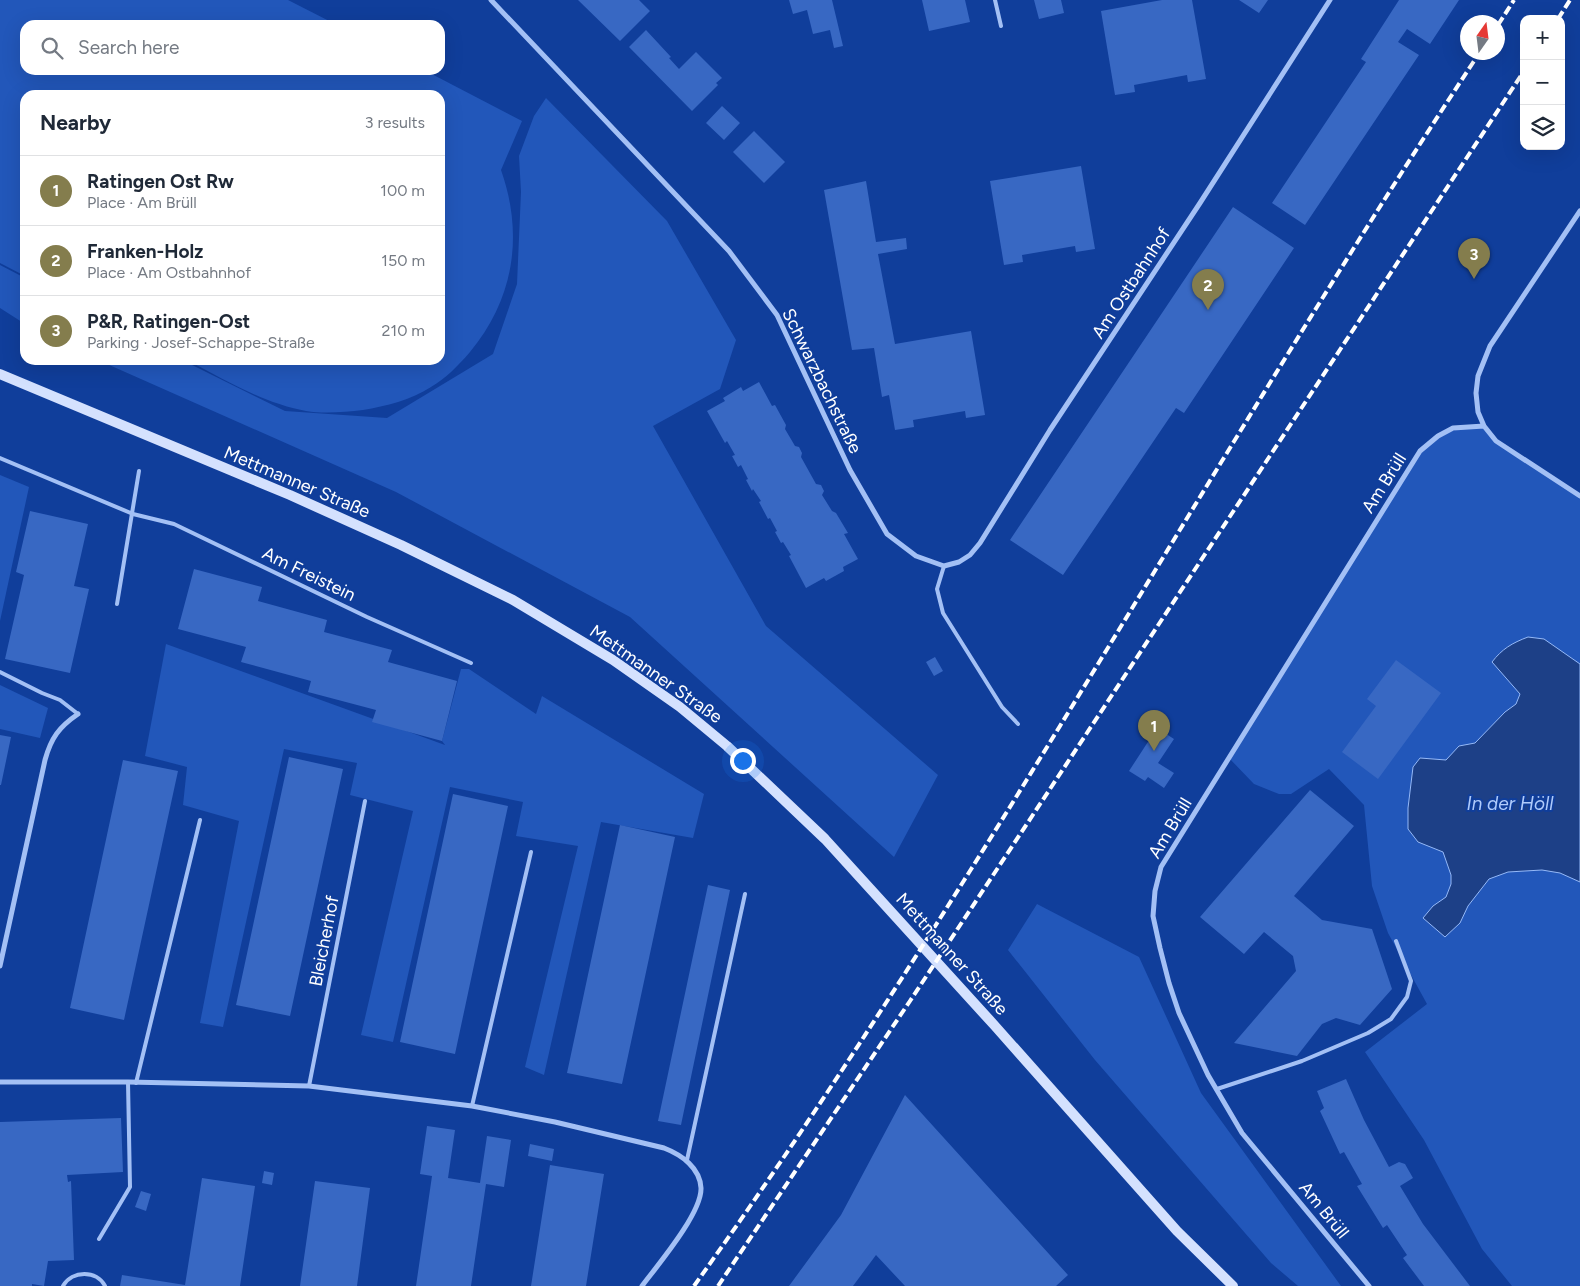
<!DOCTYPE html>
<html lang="en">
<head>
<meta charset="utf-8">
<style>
	:root { --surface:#fff; --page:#f2f2f3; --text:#1f2937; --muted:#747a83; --line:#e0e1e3; --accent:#847d4d }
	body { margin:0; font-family:Figtree,sans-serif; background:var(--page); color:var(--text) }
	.controls { position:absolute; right:15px; top:15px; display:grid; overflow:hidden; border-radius:10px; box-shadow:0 5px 20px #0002 }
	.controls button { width:45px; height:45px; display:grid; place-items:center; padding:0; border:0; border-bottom:1px solid var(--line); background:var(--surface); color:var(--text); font:25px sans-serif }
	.compass { position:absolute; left:1460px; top:15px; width:45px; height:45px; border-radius:50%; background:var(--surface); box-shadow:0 5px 20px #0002; rotate:14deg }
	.you { position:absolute; left:742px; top:760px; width:18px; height:18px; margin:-12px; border:4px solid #fff; border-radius:50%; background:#1a73e8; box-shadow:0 0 0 8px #1a73e833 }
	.badge { display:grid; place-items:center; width:32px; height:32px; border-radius:50%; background:var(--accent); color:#fff; font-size:16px; font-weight:700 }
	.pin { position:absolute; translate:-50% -41px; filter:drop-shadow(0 1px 2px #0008) }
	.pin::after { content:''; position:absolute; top:26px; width:18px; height:15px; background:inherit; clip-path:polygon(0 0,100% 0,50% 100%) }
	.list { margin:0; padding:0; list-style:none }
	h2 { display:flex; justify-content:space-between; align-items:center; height:65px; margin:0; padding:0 20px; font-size:21px }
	h2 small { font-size:16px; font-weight:400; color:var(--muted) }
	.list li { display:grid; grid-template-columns:32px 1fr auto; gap:15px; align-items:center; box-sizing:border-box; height:70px; padding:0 20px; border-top:1px solid var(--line) }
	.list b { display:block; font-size:19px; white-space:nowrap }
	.list p { margin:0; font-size:16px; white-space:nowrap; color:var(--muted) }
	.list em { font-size:16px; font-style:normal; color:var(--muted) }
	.icon { flex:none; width:28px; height:28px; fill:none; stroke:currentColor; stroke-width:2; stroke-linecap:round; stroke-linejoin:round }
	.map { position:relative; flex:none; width:1580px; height:1286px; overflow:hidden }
	.search { position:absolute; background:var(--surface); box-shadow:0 5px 20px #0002; left:20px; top:20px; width:425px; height:55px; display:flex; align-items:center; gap:12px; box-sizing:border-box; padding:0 18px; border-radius:15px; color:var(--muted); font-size:19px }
	.panel { position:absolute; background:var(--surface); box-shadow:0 5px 20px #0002; left:20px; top:90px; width:425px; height:275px; border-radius:15px }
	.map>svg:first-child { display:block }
	.green { fill:#2257ba }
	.water { fill:#1d4087; stroke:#95b9f8 }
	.building { fill:#3868c3 }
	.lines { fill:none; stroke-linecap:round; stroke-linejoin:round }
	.service { stroke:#a3c0f5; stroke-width:4 }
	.minor { stroke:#a3c0f5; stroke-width:5 }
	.secondary { stroke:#d4e1fe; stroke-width:10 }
	.rail { stroke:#fff; stroke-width:4; stroke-dasharray:9 4; stroke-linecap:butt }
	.labels { text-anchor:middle; stroke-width:4; stroke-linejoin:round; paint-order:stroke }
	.street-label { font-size:18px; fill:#fff; stroke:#103e9b }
	.water-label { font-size:19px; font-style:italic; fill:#b0cbfb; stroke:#103e9b }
</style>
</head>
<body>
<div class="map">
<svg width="1580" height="1286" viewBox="0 0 1580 1286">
	<rect width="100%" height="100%" fill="#103e9b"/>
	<path class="green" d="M0,0h288l49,25h-312v45h399l98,51 -21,49c23,65 13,129 -31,182 -12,14 -24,26 -39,35 -20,13 -45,19 -68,23 -18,2 -39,4 -57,1 -43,-8 -81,-31 -119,-51h253v-265h-415v181l-25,-13z
		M546,98l121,123 69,119 -16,49 -67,37 113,200 172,149 -44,82 -264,-240 -234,-125 -298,-132h84l103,51 102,7 106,-64 24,-70 4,-92 -2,-36 15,-40z
		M0,265l25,13v46l-25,-16z
		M1484,426l12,15 84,55v790h-68l-30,-37 -58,-109 -59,-88 62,-48 -39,-71 -16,-47 -8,-81 -35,-36 -38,25h-12l-25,-10 -25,-26 191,-307c25,-21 32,-22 64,-25z
		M0,475l29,12 -29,134z
		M166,644l279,101 -3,-4 19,-72h8l67,45 6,-18 162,98 -11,44 -92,-16 -57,253 -19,-8 53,-221 -62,-10 7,-34 -73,-15 -57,255 -32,-7 52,-224 -63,-16 7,-32 -73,-14 -61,278 -23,-4 39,-202 -56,-16 4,-38 -42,-11z
		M0,685l48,23 -8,30 -40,-9z
		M1037,904l102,53 62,136 140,193h-43l-27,-23 -176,-203 -87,-110z"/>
	<path class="water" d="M1528,637l16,2 36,25v218l-20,-9 -18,-3 -34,2 -19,7 -21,27 -8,17 -15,14 -22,-19 10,-12 13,-9 5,-13v-9l-8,-23 -25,-10 -10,-13v-21l5,-41 7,-9 26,2 13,-14 16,-3 30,-31 11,-8 4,-10 -28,-32c10,-13 20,-19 36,-25z"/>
	<path class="building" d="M578,0h61l11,11 -30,30z
		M789,0h43l11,46 -9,2 -4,-18 -17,4 -6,-24 -14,4z
		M922,0h43l5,22 -41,9z
		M1034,0h27l3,13 -25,6z
		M1162,0h30l14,79 -18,3 -1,-7 -53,10 1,7 -20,3 -14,-84z
		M1239,0h29l-9,13z
		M1399,0h60l-29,44 -23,-15 -9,13 21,13 -114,170 -33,-22 94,-141 -5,-3z
		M646,30l25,27 -2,1 10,11 17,-17 26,26 -6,5 2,2 -26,26 -63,-64z
		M722,106l18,17 -16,17 -18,-17z
		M754,131l31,31 -21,21 -31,-31z
		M1081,166l14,83 -19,3 -1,-6 -53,9 1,7 -19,3 -14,-84z
		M866,181l10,61 30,-4 1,11 -29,5 17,90 76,-13 14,84 -19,3 -1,-7 -52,9 1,7 -19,3 -6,-35 -7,2 -8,-49 -22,2 -28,-160z
		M1233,207l61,41 -110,165 -8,-5 -113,167 -53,-35z
		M759,382l13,24 3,-1 11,20 -1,4 10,17 4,1 3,6 -1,4 15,27 5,1 3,6 -2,4 10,16 4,2 12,20 -4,1 14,25 -15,8 1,4 -18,10 -2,-3 -18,10 -17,-32 2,-1 -8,-13 -2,1 -6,-11 2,-1 -7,-13 -2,1 -9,-17 2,-1 -8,-12 -1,2 -6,-11 2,-1 -7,-14 -3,2 -6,-11 3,-1 -8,-14 -2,2 -18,-32 18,-10 -2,-3 18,-11 2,4z
		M30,511l58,13 -14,62 15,3 -19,84 -65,-14 19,-84 -8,-3z
		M194,569l68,18 -4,14 69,19 -3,12 68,18 -4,12 69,19 -15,60 -70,-19 4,-12 -68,-18 3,-11 -70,-19 5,-15 -68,-18z
		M935,657l8,14 -9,5 -8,-14z
		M1396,660l45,33 -63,86 -36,-27 34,-46 -9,-7z
		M1157,728l17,11 -16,24 16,10 -10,15 -16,-11 -3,4 -16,-10z
		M0,735l11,2 -10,48h-1z
		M289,757l54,12 -53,247 -54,-11z
		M123,760l55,11 -54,249 -54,-12z
		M1310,790l44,36 -60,70 28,24 50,9 20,60 -32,36 -24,-7 -14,6 -25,32 -63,-13 62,-72 -3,-15 -29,-24 -20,22 -44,-37z
		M453,794l55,12 -53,248 -55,-12z
		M620,825l55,12 -53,247 -55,-11z
		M708,885l22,5 -49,235 -23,-4z
		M1346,1079l18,41 25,47 10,-5 6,2 8,14 -13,8 23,38 47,62h-46l-21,-28 4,-3 -20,-30 -4,3 -26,-42 5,-2 -18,-32 -4,2 -20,-43 4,-3 -7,-17z
		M905,1095l163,180 -12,11h-151l-29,-31 -23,31h-64l52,-71z
		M121,1118l2,54 -56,3 1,7 3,-1 3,79 -26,1 -4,25 -12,-2v2h-32v-164z
		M427,1126l28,4 -7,48 32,5 7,-47 24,4 -7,47 -18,-3 -15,102h-55l16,-110 -12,-2z
		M530,1144l24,5 -2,12 -24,-5z
		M550,1165l54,9 -18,112h-55z
		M264,1171l10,2 -2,12 -10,-2z
		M202,1178l53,8 -15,100h-120l2,-11 63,10z
		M315,1181l55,7 -13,98h-57z
		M141,1191l10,3 -5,17 -11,-4z"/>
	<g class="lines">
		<path class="service" d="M995,0l6,26
			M0,458l133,56 41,10 193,93 104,46
			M944,566l-7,23 6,24 59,94 16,17
			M117,604l22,-133
			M0,672l42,21 18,7 18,14
			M136,1083l64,-263
			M309,1086l56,-285
			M1217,1089l85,-28 66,-28 23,-14 16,-22 4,-16 -15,-40
			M472,1106l59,-254
			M687,1160l58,-266
			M99,1239l31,-52 -2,-105
			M63,1286c9,-16 34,-16 42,0"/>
		<path class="minor" d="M491,0l238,251 48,64 73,155 37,64 29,22 28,10 15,-4 11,-7 10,-12 70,-113 150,-227 130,-203
			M1580,211l-90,135 -12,30 -2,17 2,19 6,14 12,15 84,55
			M0,966l45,-206c6,-22 14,-33 33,-46
			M0,1082h128l181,4 163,20 83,16 109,26c18,7 36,20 37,40 1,25 -44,78 -59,98
			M1369,1286l-127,-153 -34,-58 -29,-62 -10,-30 -9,-35 -7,-32 2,-25 6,-24 259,-416 18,-15 15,-8 31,-2"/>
		<path class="secondary" d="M0,374l290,121 111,50 112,55 100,60 67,47 47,39 98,93 170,187 182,205 56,55"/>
		<path class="rail" d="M1558,19l12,-19
			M1498,25l16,-25
			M694,1286c284,-397 517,-827 786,-1234
			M718,1286l192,-285 614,-930"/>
	</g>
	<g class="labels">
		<g class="street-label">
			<text transform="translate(1131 283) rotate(-57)" y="6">Am Ostbahnhof</text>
			<text transform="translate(822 381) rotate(64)" y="6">Schwarzbachstraße</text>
			<text transform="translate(297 482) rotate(23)" y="6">Mettmanner Straße</text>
			<text transform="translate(1384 483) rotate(-58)" y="6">Am Brüll</text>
			<text transform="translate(309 574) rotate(26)" y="6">Am Freistein</text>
			<text transform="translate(656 674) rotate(35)" y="6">Mettmanner Straße</text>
			<text transform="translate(1170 828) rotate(-59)" y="6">Am Brüll</text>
			<text transform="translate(324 941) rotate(-79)" y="6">Bleicherhof</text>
			<text transform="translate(952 954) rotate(48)" y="6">Mettmanner Straße</text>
			<text transform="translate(1324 1210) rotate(51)" y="6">Am Brüll</text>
		</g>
		<g class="water-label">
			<text x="1510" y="810">In der Höll</text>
		</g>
	</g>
</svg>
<div class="controls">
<button>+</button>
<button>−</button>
<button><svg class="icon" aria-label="layers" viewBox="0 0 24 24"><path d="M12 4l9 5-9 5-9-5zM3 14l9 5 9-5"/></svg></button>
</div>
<svg class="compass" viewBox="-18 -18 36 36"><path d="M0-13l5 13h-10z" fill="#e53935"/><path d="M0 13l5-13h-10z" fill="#747a83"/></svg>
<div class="you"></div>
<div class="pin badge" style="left:1154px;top:751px">1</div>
<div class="pin badge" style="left:1208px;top:310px">2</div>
<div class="pin badge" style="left:1474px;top:279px">3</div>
<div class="search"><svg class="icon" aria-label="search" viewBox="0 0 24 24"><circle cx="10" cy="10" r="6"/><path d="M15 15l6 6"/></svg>Search here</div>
<section class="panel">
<h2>Nearby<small>3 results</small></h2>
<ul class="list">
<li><span class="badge">1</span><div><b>Ratingen Ost Rw</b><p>Place · Am Brüll</p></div><em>100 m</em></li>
<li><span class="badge">2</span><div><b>Franken-Holz</b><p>Place · Am Ostbahnhof</p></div><em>150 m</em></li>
<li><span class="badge">3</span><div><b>P&amp;R, Ratingen-Ost</b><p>Parking · Josef-Schappe-Straße</p></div><em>210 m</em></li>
</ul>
</section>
</div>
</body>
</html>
